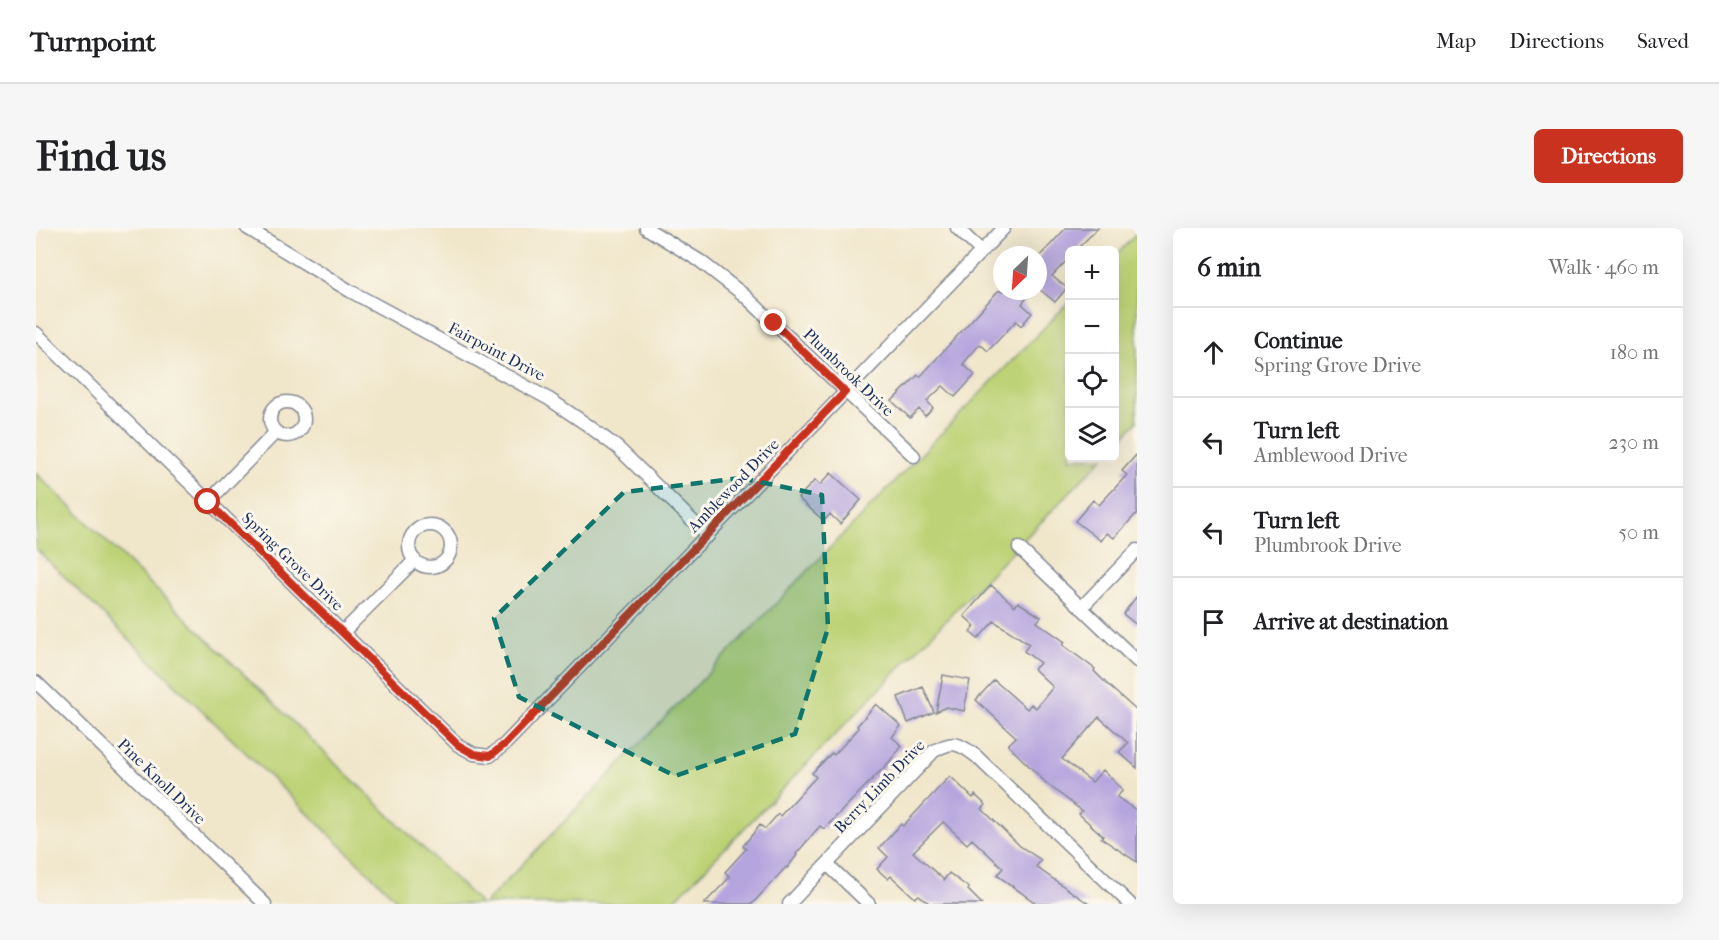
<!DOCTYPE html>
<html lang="en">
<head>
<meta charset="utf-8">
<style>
	:root { --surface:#fff; --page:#f6f6f6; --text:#202124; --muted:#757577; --line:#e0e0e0; --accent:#c8321e }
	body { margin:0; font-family:"IM FELL French Canon",serif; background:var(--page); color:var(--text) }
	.controls { position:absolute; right:18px; top:18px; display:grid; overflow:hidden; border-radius:9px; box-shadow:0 6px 24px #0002 }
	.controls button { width:54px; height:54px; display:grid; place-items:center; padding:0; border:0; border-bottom:2px solid var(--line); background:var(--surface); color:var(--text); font:30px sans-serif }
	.compass { position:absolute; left:957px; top:18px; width:54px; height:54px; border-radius:50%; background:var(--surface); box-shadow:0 6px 24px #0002; rotate:205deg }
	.stop { position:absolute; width:18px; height:18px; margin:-14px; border:4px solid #c8321e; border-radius:50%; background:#fff }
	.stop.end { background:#c8321e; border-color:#fff; box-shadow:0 2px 6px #0008 }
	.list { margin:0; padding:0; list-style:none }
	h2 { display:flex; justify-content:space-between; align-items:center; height:78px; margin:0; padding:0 24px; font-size:26px }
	h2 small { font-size:20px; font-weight:400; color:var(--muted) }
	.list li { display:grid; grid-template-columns:39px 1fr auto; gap:18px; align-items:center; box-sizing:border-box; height:90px; padding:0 24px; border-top:2px solid var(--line) }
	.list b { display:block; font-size:22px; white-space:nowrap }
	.list p { margin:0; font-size:20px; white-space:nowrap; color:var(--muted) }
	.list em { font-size:20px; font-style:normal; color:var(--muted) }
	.icon { flex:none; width:33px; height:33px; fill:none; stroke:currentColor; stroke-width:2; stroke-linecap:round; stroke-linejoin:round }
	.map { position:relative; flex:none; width:1101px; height:676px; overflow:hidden; border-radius:9px }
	header { display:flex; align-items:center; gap:36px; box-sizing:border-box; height:84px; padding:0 30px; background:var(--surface); border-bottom:2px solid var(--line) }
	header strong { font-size:28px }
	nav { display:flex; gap:33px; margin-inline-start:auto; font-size:21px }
	.intro { display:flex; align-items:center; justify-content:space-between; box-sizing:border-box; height:144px; padding:0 36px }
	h1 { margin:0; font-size:42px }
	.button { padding:15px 27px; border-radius:9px; background:var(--accent); color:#fff; font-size:21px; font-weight:700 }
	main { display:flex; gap:36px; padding:0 36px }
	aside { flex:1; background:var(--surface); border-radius:9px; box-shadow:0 6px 24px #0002 }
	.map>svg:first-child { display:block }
	.green { fill:#bdd276; stroke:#6c806a; stroke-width:1.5 }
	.building { fill:#b5a5de }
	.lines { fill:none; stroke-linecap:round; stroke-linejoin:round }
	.minor-casing { stroke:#868a94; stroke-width:15 }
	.minor { stroke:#fff; stroke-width:12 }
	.route { stroke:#c8321e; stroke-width:8 }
	.marked { fill:#0f766e; fill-opacity:0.2; stroke:#0f766e; stroke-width:4.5; stroke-dasharray:12 8; stroke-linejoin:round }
	.labels { text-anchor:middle; stroke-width:6; stroke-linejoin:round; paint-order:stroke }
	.street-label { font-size:16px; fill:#1b2f5e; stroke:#fbf7ec }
</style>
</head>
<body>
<header>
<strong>Turnpoint</strong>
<nav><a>Map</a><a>Directions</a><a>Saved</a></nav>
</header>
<div class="intro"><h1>Find us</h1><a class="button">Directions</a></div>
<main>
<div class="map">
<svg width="1101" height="676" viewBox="0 0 1101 676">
	<rect width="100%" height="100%" fill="#fbf7ec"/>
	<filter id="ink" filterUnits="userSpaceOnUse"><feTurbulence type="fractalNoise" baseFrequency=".0167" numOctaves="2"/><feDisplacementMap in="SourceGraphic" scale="12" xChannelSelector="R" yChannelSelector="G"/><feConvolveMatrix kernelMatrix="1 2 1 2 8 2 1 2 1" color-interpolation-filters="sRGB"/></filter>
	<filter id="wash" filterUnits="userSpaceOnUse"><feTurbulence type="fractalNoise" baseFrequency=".008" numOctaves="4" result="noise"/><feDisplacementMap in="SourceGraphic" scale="24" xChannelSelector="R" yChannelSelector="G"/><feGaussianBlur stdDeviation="1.35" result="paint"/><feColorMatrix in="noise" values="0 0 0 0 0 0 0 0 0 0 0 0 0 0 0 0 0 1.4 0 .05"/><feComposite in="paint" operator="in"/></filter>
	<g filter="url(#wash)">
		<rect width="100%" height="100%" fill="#f0e6ca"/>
		<path class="green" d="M1101,5v189l-22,24v-190z
			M1033,74l1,156h33l-432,446h-187z
			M0,245l445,431h-80l-365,-355z"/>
		<g id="blocks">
			<path class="building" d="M1030,0h32l-22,22h-6v7l-18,19 15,12 -12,14 -17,-14v-30z
				M962,63h34l-10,13 10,9 -11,13 -5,-5 -28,30 -8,-7 -17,20 12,11 -20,22 -12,-11 -16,15 6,7 -8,8 -6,-7 -9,9 -18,-17 26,-26 2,2z
				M1101,226v59l-23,25 -7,-5 -6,8 -26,-20 18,-21 6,5 28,-30 -5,-4z
				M795,245l30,27 -21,24 -10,-10 -6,7 -26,-23 17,-18 5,5z
				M955,357l24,21 3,-4 23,15 -4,5 28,20 -2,3 32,24 -1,2 16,16 27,24v57l-18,-16 9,-9 -29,-26 -37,42 30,23 11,-12 20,20 -6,7 20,14v51l-36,-24 2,-2 -24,-22 3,-3 -35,-27 -39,-39 8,-8 -40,-37 18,-20 33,29 4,-5 5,4 17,-21 -19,-18 6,-6 -16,-12 5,-7 -35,-23 -16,18 -8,-7 5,-6 -11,-10z
				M1101,368v29l-14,-11z
				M907,447l27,5 -6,31 -18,-4 -10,5z
				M887,459l11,25 -26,11 -10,-26z
				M840,476l25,22 -9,11 10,9 -13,16 -65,67 -4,-3 -24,28 1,1 -10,13 -1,-1 -34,37h-48l26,-27 -5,-5 21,-23 -3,-3 17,-21 5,4 13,-15 2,2 36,-39 -4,-4 20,-20 2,2 25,-27 -2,-2z
				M914,548l23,22 2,-3 11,10 -4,4 38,37 21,14 -5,7 53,37h-52l-40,-29 6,-7 -31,-29 -5,5 -24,-22 -30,30 31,28 5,-7 20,15 -1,2 14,14h-52l-11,-9 -4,3 -24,-22 -3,3 -11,-10 11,-12 -9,-9 22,-24 2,2z"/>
		</g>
	</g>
	<g filter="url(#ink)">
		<use href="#blocks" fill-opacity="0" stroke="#868a94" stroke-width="1.5"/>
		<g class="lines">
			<defs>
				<path id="minor" d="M211,0l103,63 199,108 37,25 32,24 90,88
					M610,0l54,33 44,34 170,161
					M921,0l24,23
					M0,105l422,412 16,9 16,2 15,-12 499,-516
					M234 191a17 17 0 1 1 34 0a17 17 0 1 1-34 0Z
					M172,274l68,-70
					M373 318a21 21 0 1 1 42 0a21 21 0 1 1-42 0Z
					M983,320l118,113
					M1045,380l56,-58
					M307,404l72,-72
					M0,454l229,222
					M791,636l42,40
					M753,676l145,-153c19,-11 25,-8 42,5l154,148"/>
			</defs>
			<use href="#minor" class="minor-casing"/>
			<use href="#minor" class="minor"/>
		</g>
	</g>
	<g class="lines" filter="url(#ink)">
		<path class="route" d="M172,274l250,243 16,9 16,2 15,-12 340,-352 -71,-69"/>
	</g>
	<path class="marked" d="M705,250l81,17 6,133 -33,106 -120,42 -156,-79 -25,-79 130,-126z"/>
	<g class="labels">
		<g class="street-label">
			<text transform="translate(461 123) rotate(28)" y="6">Fairpoint Drive</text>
			<text transform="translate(813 144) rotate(44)" y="6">Plumbrook Drive</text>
			<text transform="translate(697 257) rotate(-46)" y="6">Amblewood Drive</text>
			<text transform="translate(257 333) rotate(44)" y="6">Spring Grove Drive</text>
			<text transform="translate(126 553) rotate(44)" y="6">Pine Knoll Drive</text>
			<text transform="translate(843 558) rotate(-46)" y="6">Berry Limb Drive</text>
		</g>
	</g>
</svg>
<div class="controls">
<button>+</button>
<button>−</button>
<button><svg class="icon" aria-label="locate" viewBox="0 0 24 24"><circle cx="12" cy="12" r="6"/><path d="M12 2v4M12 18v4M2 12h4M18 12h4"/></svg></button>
<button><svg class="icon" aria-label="layers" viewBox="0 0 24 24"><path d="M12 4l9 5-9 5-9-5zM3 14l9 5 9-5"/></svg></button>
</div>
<svg class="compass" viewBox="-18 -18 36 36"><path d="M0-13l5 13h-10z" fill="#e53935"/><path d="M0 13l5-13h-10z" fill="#757577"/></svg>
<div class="stop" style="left:172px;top:274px"></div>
<div class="stop end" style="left:738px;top:95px"></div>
</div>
<aside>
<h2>6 min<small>Walk · 460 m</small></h2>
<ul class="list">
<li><svg class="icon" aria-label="ahead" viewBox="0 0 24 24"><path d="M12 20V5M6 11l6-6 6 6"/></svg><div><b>Continue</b><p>Spring Grove Drive</p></div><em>180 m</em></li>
<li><svg class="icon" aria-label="left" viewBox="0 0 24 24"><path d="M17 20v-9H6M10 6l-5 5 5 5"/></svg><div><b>Turn left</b><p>Amblewood Drive</p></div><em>230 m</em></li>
<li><svg class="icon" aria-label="left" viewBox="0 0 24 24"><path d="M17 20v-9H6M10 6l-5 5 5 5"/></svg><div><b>Turn left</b><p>Plumbrook Drive</p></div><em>50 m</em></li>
<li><svg class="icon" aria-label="arrive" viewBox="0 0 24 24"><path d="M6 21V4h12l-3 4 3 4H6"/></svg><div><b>Arrive at destination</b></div></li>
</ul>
</aside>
</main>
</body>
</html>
